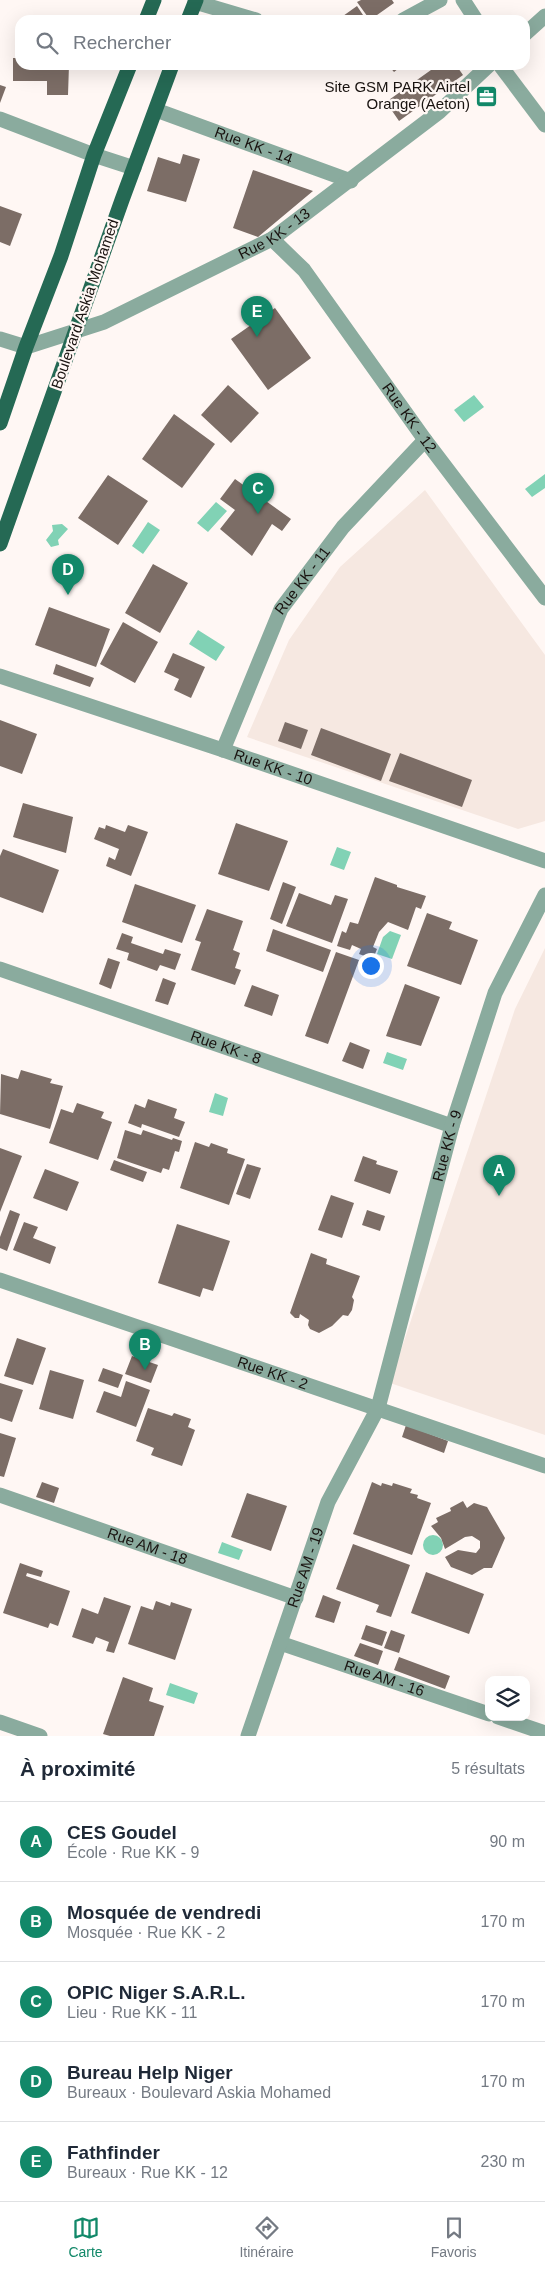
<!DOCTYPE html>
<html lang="fr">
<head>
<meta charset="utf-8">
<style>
	:root { --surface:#fff; --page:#f6f6f7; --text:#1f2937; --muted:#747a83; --line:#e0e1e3; --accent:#128869 }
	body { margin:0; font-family:Arial,sans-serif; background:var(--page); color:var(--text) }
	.controls { position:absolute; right:15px; bottom:15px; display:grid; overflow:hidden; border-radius:10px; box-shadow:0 5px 20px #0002 }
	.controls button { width:45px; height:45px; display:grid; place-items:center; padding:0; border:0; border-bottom:1px solid var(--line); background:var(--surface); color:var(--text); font:25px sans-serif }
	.you { position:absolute; left:370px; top:965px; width:18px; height:18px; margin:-12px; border:4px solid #fff; border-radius:50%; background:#1a73e8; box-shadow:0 0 0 8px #1a73e833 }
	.badge { display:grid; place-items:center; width:32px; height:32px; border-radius:50%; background:var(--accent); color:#fff; font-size:16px; font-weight:700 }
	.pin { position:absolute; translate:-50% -41px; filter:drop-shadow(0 1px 2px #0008) }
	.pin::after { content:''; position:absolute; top:26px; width:18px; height:15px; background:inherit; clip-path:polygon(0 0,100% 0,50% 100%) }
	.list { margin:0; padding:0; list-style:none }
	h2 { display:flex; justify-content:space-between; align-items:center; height:65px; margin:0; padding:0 20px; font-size:21px }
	h2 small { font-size:16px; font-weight:400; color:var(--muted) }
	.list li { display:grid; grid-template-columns:32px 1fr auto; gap:15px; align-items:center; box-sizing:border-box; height:80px; padding:0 20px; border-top:1px solid var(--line) }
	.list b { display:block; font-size:19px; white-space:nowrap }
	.list p { margin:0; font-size:16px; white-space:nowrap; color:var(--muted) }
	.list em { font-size:16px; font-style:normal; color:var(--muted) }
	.icon { flex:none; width:28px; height:28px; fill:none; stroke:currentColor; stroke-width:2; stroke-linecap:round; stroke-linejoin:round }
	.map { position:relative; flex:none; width:545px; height:1736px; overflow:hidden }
	.search { position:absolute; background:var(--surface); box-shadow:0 5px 20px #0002; left:15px; right:15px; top:15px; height:55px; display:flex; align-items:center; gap:12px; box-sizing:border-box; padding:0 18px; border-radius:15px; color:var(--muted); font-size:19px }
	.sheet { height:465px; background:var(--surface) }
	nav { display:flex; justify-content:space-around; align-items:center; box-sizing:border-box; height:70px; border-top:1px solid var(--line); background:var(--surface); font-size:14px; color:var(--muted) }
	nav a { display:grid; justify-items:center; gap:2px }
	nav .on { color:var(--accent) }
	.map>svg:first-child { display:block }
	.built { fill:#f6e8e1 }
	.water { fill:#81d2b5 }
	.building { fill:#7c6d66 }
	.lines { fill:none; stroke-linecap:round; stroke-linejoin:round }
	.street { stroke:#8aab9e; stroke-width:15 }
	.primary { stroke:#256954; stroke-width:15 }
	.labels { text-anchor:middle; stroke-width:4.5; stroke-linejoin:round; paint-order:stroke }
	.poi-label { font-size:15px; fill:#191310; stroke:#fff7f4; text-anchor:end }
	.street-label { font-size:15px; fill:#191310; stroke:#fff7f4 }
</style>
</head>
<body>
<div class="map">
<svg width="545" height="1736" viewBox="0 0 545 1736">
	<rect width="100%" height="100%" fill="#fff7f4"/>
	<path class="built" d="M425,490l120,165v166l-27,8 -271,-92 42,-97 51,-73z
		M545,948v487l-155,-52 125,-374z"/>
	<path class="water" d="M474,395l10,12 -20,15 -10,-12z
		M545,474v14l-13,9 -7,-8z
		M216,502l11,9 -19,21 -11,-9z
		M148,522l12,8 -17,24 -11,-8z
		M62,524l6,5 -10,11 1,5 -8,2 -5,-7 7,-9 -1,-6z
		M198,630l27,17 -9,14 -27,-17z
		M337,847l14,5 -7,18 -14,-5z
		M390,931l11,4 -9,24 -15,-5 6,-17z
		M387,1052l20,7 -4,11 -20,-7z
		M215,1093l13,5 -5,18 -14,-4z
		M423 1545a10 10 0 1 1 20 0a10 10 0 1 1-20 0Z
		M222,1542l21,8 -4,10 -21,-7z
		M170,1683l28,10 -4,11 -28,-9z"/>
	<path class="building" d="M361,0h31l2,3 -24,17 -13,-18z
		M357,6l8,12 -20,2 -2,-4z
		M13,58h7v7h49l-1,30h-21v-14h-34z
		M388,65h15l-9,7z
		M438,65h18l7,10 -64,46 -13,-19z
		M0,85l6,2 -6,16z
		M183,154l17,5 -14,43 -39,-11 11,-34 22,7z
		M253,170l60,21 -55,46 -25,-9z
		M0,206l22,8 -12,32 -10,-4z
		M275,308l36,50 -43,32 -37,-51z
		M228,385l31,28 -28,30 -30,-28z
		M174,414l41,30 -33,44 -40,-29z
		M108,475l40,26 -30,44 -40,-27z
		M235,479l56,40 -9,12 -10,-7 -20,32 -32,-27 15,-19 -15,-11z
		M153,564l35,19 -28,50 -35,-20z
		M49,607l61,22 -14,38 -61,-22z
		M123,622l35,20 -23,41 -35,-19z
		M173,653l32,14 -14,31 -17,-8 5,-11 -15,-7z
		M56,664l38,14 -4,9 -37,-13z
		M0,720l37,14 -15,40 -22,-8z
		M285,722l23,8 -7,19 -23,-8z
		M321,728l70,26 -10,27 -70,-26z
		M400,753l72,27 -10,27 -73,-26z
		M23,803l50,14 -7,36 -53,-16z
		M236,823l52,18 -19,50 -51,-17z
		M106,825l19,7 3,-7 20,7 -17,44 -25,-10 3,-9 6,3 4,-11 -25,-10 5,-12 6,2z
		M3,849l56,21 -16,43 -43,-16v-41z
		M375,877l22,8v2l29,9 -5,13 -5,-2 -8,23 -20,-8 -9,10 -6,15 4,2 -4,10 -14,-5 2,-5 -9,-4 -2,5 -13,-4 5,-15 4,2 4,-11 8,2z
		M283,882l13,5 -14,37 -12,-5z
		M135,884l61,21 -14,38 -60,-21z
		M299,893l32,12 4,-10 13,4 -16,44 -46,-17z
		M207,909l36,12 -10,29 7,3 -5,15 6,2 -6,15 -44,-15 10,-28 -6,-2z
		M427,913l25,9 -3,7 29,11 -17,45 -54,-19z
		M273,929l58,21 -8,22 -57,-21z
		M122,933l11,4 -2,6 32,11 2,-5 16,5 -6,16 -15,-5 -3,6 -30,-11 2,-7 -13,-4z
		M336,952l23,8 -31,84 -23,-8z
		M108,958l12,4 -9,27 -12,-5z
		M163,978l13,5 -8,22 -13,-4z
		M405,984l35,13 -19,49 -35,-10z
		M252,985l27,10 -7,21 -28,-10z
		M350,1042l20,8 -7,19 -21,-8z
		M21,1070l31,9 -2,4 13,3 -13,43 -50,-15 1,-40 17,5z
		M148,1099l29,10 -3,9 11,4 -6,15 -37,-13 -1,4 -13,-5 7,-19 10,4z
		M77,1103l27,9 -3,6 11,4 -14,38 -49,-17 12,-34 12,4z
		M125,1130l16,5 2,-5 29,10 1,-2 9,3 -3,11 -4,-1 -6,19 -6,-2 -2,5 -44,-15z
		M195,1142l14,5 2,-4 17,6 -1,4 18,6 -16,46 -49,-17z
		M0,1148l22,8 -22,56z
		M363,1156l14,5 -1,3 22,7 -8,23 -36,-13z
		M114,1160l33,12 -4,10 -33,-12z
		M247,1164l14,4 -11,31 -14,-5z
		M45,1169l34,13 -12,29 -34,-13z
		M331,1195l23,8 -12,35 -24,-8z
		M10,1210l10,4 -13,37 -7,-3v-11z
		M367,1210l18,6 -5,15 -18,-6z
		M24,1222l14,5 -5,11 23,9 -6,17 -37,-14z
		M177,1224l53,17 -17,50 -10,-3 -3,9 -42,-14z
		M311,1253l16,6 -1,5 34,12 -8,21 2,3 -2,10 -4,6 -5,-1 -11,11 -13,7 -9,-4 -2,-4 1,-5 -9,-6 -1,4h-4l-5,-5z
		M17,1338l29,10 -13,37 -29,-9z
		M132,1356l26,9 -7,18 -26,-9z
		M103,1368l20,7 -5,13 -20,-7z
		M50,1370l34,10 -11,39 -34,-10z
		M126,1381l24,9 -14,37 -40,-15 8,-21 17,6z
		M0,1383l23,7 -11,32 -12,-4z
		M148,1408l24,8 2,-3 17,6 -3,8 7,3 -13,36 -31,-11 3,-7 -18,-7z
		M406,1425l42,16 -4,12 -42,-16z
		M0,1433l16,5 -12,39 -4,-1z
		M42,1482l17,6 -5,15 -18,-6z
		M372,1482l9,4 1,-3 10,3 1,-3 19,6 -2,4 8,2 -1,3 14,5 -19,52 -59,-21z
		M247,1493l40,13 -16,45 -40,-14z
		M463,1501l4,7 7,-5 13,4 18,31 -13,30h-8l-12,7 -21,-8 -6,-10 13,-7 18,3 4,-5v-7l-8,-5 -7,1 -20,12 -4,-11 -10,-12 7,-4 -2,-4 15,-7 -1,-3z
		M353,1544l57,21 -19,52 -15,-5 3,-7 -43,-16z
		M20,1563l23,8 -2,6 -14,-4 -1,3 44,15 -12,35 -8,-3 -2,5 -45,-15z
		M426,1572l58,22 -15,40 -58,-21z
		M323,1595l18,7 -7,21 -19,-6z
		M104,1597l27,9 -17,47 -8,-2 3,-9 -13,-5 -3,7 -21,-7 10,-29 16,6z
		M156,1601l14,5 1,-4 21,7 -17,51 -47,-16 13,-38 12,4z
		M366,1625l21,7 -5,14 -21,-7z
		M391,1630l14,5 -6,18 -15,-5z
		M360,1643l23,8 -5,14 -24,-9z
		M399,1657l51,19 -5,13 -51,-19z
		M123,1677l30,11 -4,13 15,5 -10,30h-44l-7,-2z"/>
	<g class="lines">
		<g class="street">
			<path d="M463,0l13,20"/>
			<path d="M195,2l61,18"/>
			<path d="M403,20l37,-20"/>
			<path d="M525,34l20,-18"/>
			<path d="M500,65l45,60"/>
			<path id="s1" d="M156,110l195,71"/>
			<path d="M0,119l94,36 40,13"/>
			<path id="s2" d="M272,239l32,31 121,170 120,158"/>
			<path id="s3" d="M0,339l26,8 78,-25 168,-83 167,-127 50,-47"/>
			<path id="s4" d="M0,676l223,74 322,111"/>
			<path id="s5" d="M223,750l58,-141 62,-82 82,-87"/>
			<path id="s6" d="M0,969l452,157"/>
			<path id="s7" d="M0,1280l545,186"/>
			<path id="s8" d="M0,1495l296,103"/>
			<path id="s9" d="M280,1643l209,71"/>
			<path d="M498,1717l47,16"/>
			<path d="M0,1722l40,14"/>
			<path id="s10" d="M248,1736l80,-234 50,-94 74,-282 43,-133 50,-98"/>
		</g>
		<path class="primary" d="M146,20l8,-20
			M188,20l8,-20
			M0,423l26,-76 35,-91 33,-101 36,-90
			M0,544l122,-344 50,-135"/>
	</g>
	<defs>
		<symbol id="office-square" viewBox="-11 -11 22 22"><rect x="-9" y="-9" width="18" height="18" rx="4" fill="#128869" stroke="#fff7f4"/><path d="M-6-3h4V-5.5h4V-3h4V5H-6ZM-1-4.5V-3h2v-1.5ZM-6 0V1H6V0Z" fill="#fff"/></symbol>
	</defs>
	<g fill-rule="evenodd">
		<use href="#office-square" x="474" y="84" width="25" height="25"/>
	</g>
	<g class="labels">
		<g class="poi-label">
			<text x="470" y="92">Site GSM PARK Airtel<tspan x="470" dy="17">Orange (Aeton)</tspan></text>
		</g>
		<g class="street-label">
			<text dy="5" stroke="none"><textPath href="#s1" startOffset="104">Rue KK - 14</textPath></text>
			<text dy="5" stroke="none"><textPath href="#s3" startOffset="301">Rue KK - 13</textPath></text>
			<text transform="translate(85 304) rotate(-71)" y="5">Boulevard Askia Mohamed</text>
			<text dy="5" stroke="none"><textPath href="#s2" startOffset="226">Rue KK - 12</textPath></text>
			<text dy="5" stroke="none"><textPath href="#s5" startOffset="188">Rue KK - 11</textPath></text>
			<text dy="5" stroke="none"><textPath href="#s4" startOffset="288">Rue KK - 10</textPath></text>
			<text dy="5" stroke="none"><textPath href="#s6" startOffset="239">Rue KK - 8</textPath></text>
			<text dy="5" stroke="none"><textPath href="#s10" startOffset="625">Rue KK - 9</textPath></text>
			<text dy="5" stroke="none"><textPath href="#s7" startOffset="288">Rue KK - 2</textPath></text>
			<text dy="5" stroke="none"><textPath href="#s8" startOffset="156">Rue AM - 18</textPath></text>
			<text dy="5" stroke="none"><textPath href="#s10" startOffset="178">Rue AM - 19</textPath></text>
			<text dy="5" stroke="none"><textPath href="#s9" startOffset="110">Rue AM - 16</textPath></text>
		</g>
	</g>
</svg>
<div class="controls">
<button><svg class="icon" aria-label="layers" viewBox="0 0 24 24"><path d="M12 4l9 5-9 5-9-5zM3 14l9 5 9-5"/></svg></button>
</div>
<div class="you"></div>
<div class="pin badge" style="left:499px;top:1196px">A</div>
<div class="pin badge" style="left:145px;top:1370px">B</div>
<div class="pin badge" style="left:258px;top:514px">C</div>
<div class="pin badge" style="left:68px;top:595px">D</div>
<div class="pin badge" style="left:257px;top:337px">E</div>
<div class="search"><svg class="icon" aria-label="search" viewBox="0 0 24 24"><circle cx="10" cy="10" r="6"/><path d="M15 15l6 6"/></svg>Rechercher</div>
</div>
<section class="sheet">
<h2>À proximité<small>5 résultats</small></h2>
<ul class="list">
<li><span class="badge">A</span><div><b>CES Goudel</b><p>École · Rue KK - 9</p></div><em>90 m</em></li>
<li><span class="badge">B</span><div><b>Mosquée de vendredi</b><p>Mosquée · Rue KK - 2</p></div><em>170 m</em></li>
<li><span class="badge">C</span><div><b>OPIC Niger S.A.R.L.</b><p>Lieu · Rue KK - 11</p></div><em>170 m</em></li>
<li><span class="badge">D</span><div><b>Bureau Help Niger</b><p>Bureaux · Boulevard Askia Mohamed</p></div><em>170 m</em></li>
<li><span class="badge">E</span><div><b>Fathfinder</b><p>Bureaux · Rue KK - 12</p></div><em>230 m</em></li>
</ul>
</section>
<nav>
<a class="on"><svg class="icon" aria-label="map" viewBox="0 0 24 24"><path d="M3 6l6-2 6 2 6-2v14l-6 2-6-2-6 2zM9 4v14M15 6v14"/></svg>Carte</a>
<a><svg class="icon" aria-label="directions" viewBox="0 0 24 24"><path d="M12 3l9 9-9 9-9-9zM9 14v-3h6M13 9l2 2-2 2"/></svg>Itinéraire</a>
<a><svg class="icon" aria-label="saved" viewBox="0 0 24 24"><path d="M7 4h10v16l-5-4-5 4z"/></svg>Favoris</a>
</nav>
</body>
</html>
